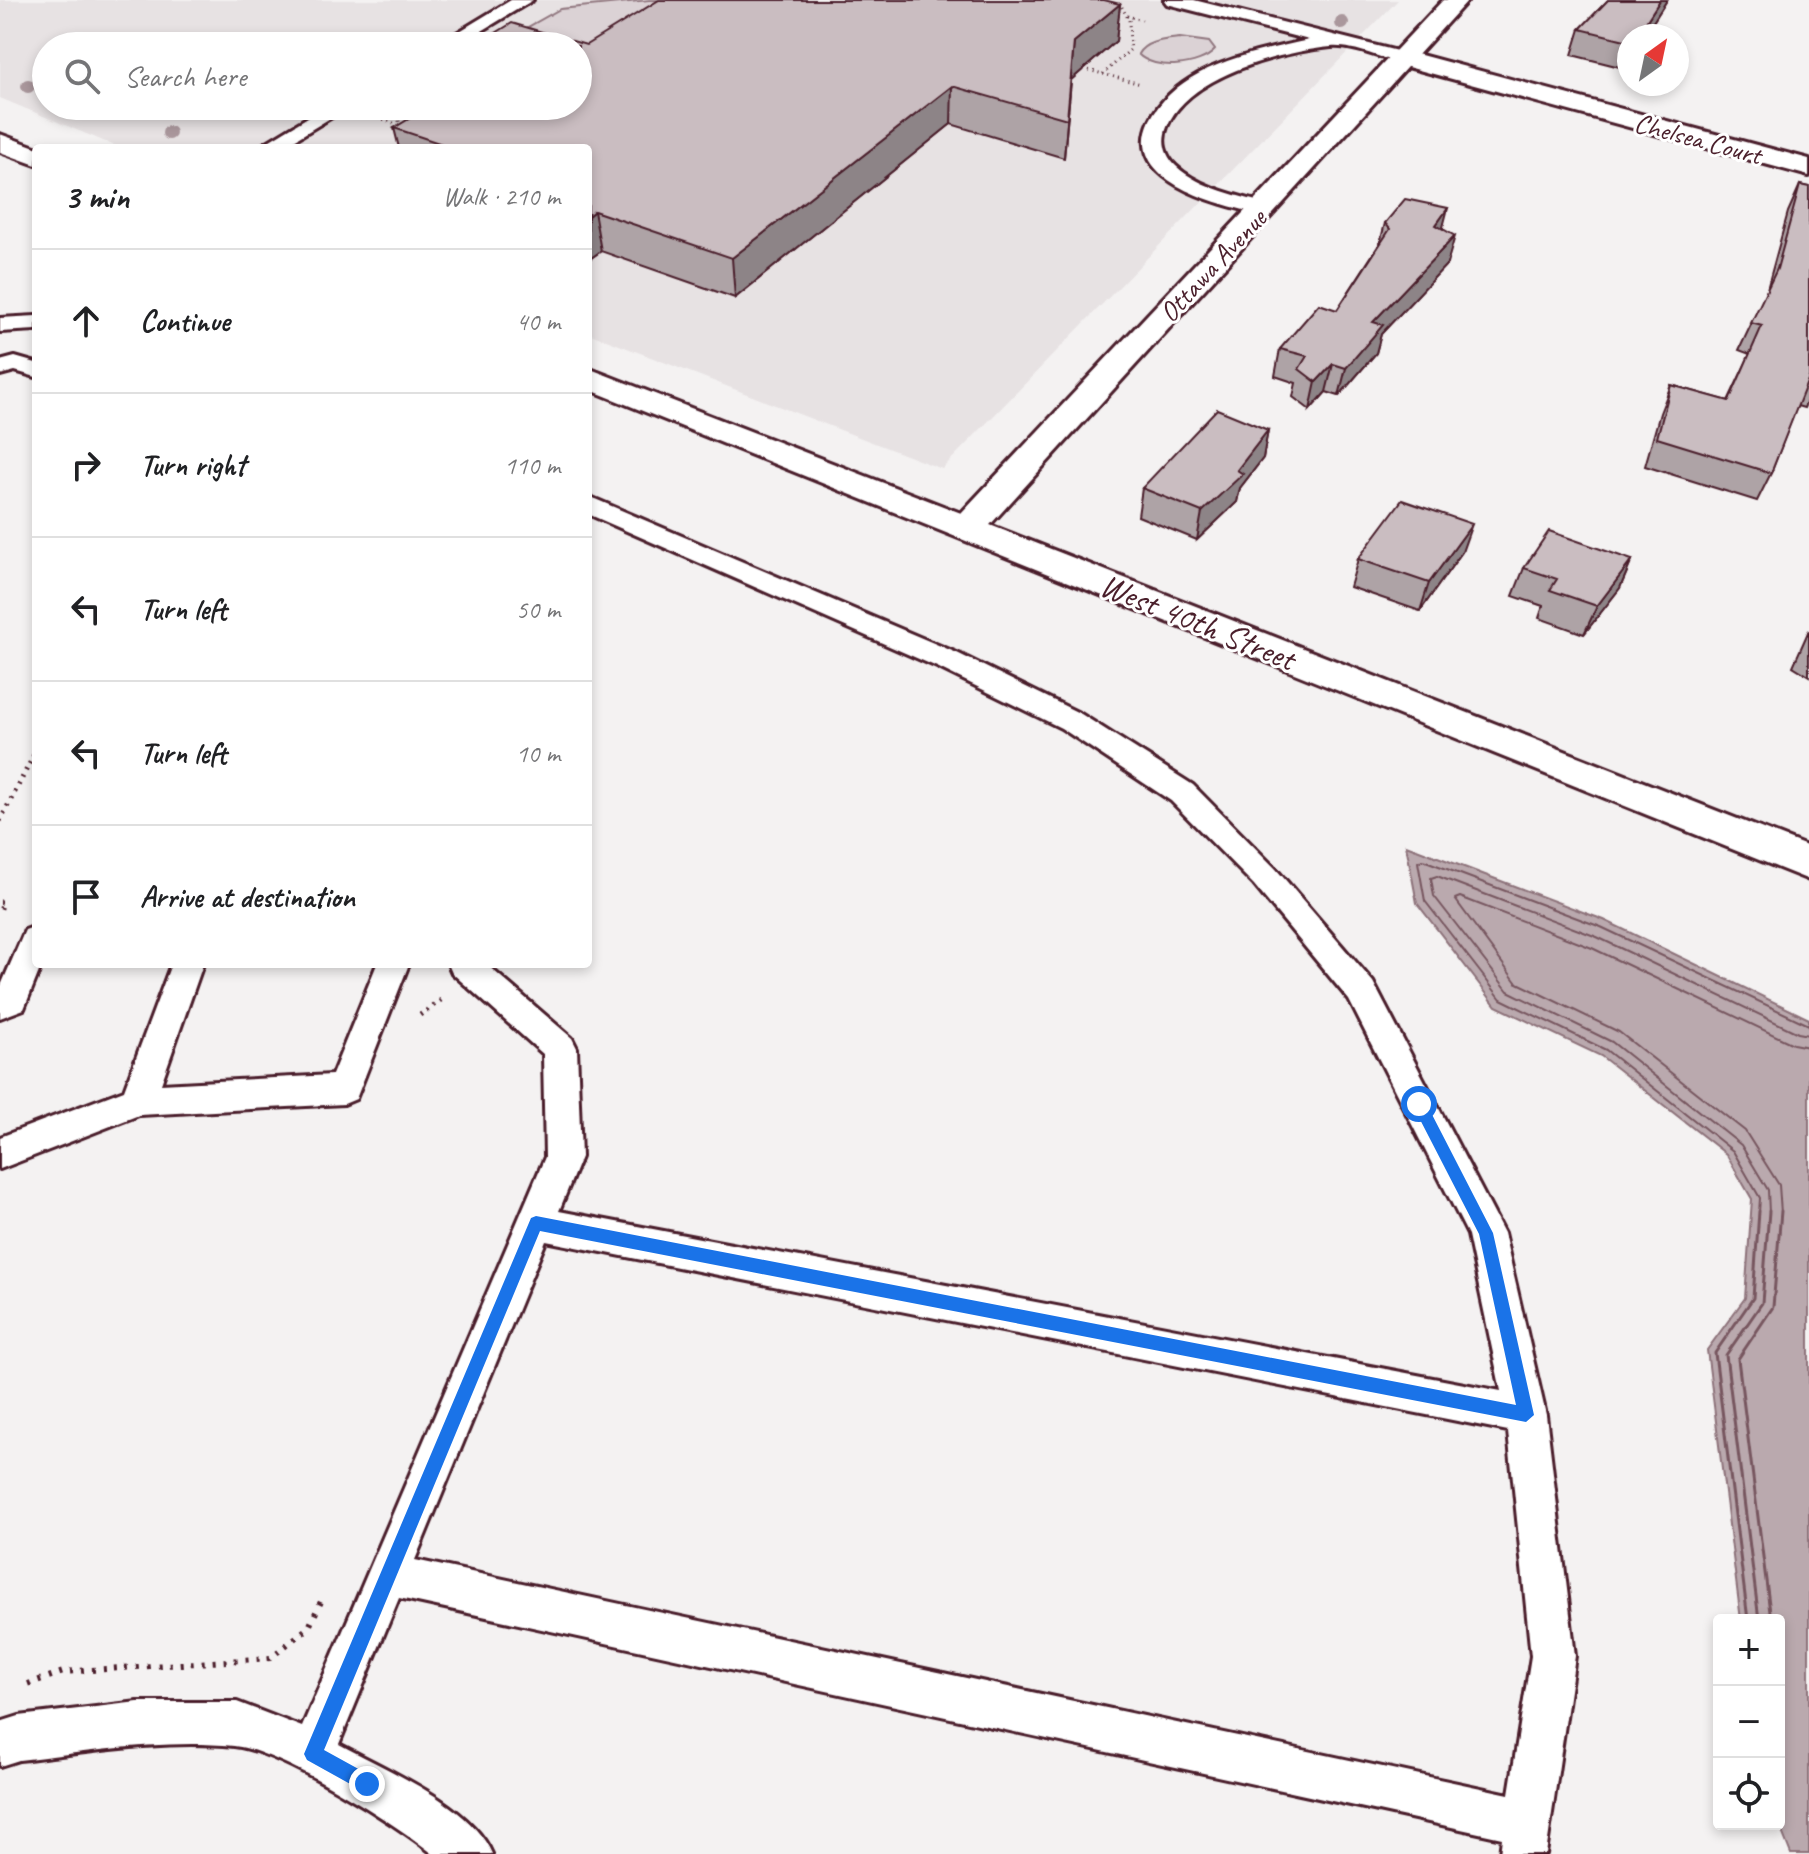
<!DOCTYPE html>
<html lang="en">
<head>
<meta charset="utf-8">
<style>
	:root { --surface:#fff; --page:#f2f2f2; --text:#202124; --muted:#757577; --line:#e0e0e0 }
	body { margin:0; font-family:Caveat,sans-serif; background:var(--page); color:var(--text) }
	.controls { position:absolute; right:24px; bottom:24px; display:grid; overflow:hidden; border-radius:8px; box-shadow:0 4px 12px #0003 }
	.controls button { width:72px; height:72px; display:grid; place-items:center; padding:0; border:0; border-bottom:2px solid var(--line); background:var(--surface); color:var(--text); font:40px sans-serif }
	.compass { position:absolute; left:1617px; top:24px; width:72px; height:72px; border-radius:50%; background:var(--surface); box-shadow:0 4px 12px #0003; rotate:33deg }
	.stop { position:absolute; width:24px; height:24px; margin:-18px; border:6px solid #1a73e8; border-radius:50%; background:#fff }
	.stop.end { background:#1a73e8; border-color:#fff; box-shadow:0 2px 8px #0008 }
	.list { margin:0; padding:0; list-style:none }
	h2 { display:flex; justify-content:space-between; align-items:center; height:104px; margin:0; padding:0 32px; font-size:34px }
	h2 small { font-size:26px; font-weight:400; color:var(--muted) }
	.list li { display:grid; grid-template-columns:52px 1fr auto; gap:24px; align-items:center; box-sizing:border-box; height:144px; padding:0 32px; border-top:2px solid var(--line) }
	.list b { display:block; font-size:30px; white-space:nowrap }
	.list em { font-size:26px; font-style:normal; color:var(--muted) }
	.icon { flex:none; width:44px; height:44px; fill:none; stroke:currentColor; stroke-width:2; stroke-linecap:round; stroke-linejoin:round }
	.map { position:relative; flex:none; width:1809px; height:1854px; overflow:hidden }
	.search { position:absolute; background:var(--surface); box-shadow:0 4px 12px #0003; left:32px; top:32px; width:560px; height:88px; display:flex; align-items:center; gap:20px; box-sizing:border-box; padding:0 28px; border-radius:44px; color:var(--muted); font-size:30px }
	.panel { position:absolute; background:var(--surface); box-shadow:0 4px 12px #0003; left:32px; top:144px; width:560px; height:824px; border-radius:8px }
	.map>svg:first-child { display:block }
	.built { fill:#e7e2e3; fill-rule:evenodd }
	.green { fill:#dbd2d5; stroke:#927880; stroke-width:2 }
	.water { fill:#baa9ae; stroke:#8d727a; stroke-width:2 }
	.lines { fill:none; stroke-linecap:round; stroke-linejoin:round }
	.shore-far1 { stroke:#77565f; stroke-width:2 }
	.shore { stroke:#77565f; stroke-width:3 }
	.lane-casing { stroke:#4a1f2b; stroke-width:6 }
	.street-casing { stroke:#4a1f2b; stroke-width:6 }
	.secondary-casing { stroke:#4a1f2b; stroke-width:6 }
	.path-far2 { stroke:#4a1f2b; stroke-width:3; stroke-dasharray:1 4; stroke-linecap:butt }
	.path-far1 { stroke:#4a1f2b; stroke-width:5; stroke-dasharray:2 6; stroke-linecap:butt }
	.path { stroke:#4a1f2b; stroke-width:6; stroke-dasharray:3 8; stroke-linecap:butt }
	.lane { fill:#fff; fill-rule:evenodd }
	.street { fill:#fff; fill-rule:evenodd }
	.secondary { fill:#fff; fill-rule:evenodd }
	.tree { fill:#aa979c }
	.wall { fill:#aea3a6; stroke:#4a1f2b; stroke-width:2 }
	.shaded-wall { fill:#8d8487; stroke:#4a1f2b; stroke-width:2 }
	.building { fill:#cabdc1; stroke:#4a1f2b; stroke-width:2 }
	.route { fill:#1a73e8 }
	.labels { text-anchor:middle; stroke-width:6; stroke-linejoin:round; paint-order:stroke }
	.far-street-label { font-size:28px; fill:#4a1f2b; stroke:#fff }
	.street-label { font-size:34px; fill:#4a1f2b; stroke:#fff }
</style>
</head>
<body>
<div class="map">
<svg width="1809" height="1854" viewBox="0 0 1809 1854">
	<rect width="100%" height="100%" fill="#f4f2f2"/>
	<filter id="ink" filterUnits="userSpaceOnUse"><feTurbulence type="fractalNoise" baseFrequency=".0125" numOctaves="2"/><feDisplacementMap in="SourceGraphic" scale="16" xChannelSelector="R" yChannelSelector="G"/><feConvolveMatrix kernelMatrix="1 2 1 2 8 2 1 2 1" color-interpolation-filters="sRGB"/></filter>
	<g filter="url(#ink)">
		<path class="built" d="M0,0h1398l-456,469 -354,-136v-185h-468l-120,-50zM46,46h532v60h-532z"/>
		<path class="green" d="M649,0h47l-92,75 -26,-29 -57,-15 39,-22z
			M1180,38l29,4 6,8c-15,17 -61,21 -77,4 8,-14 28,-14 42,-16z"/>
		<path class="water" d="M1406,845l198,75 205,99v835h-18l-12,-30v-204h-38l-34,-270 38,-52 7,-99 -26,-45 -125,-98 -105,-50 -79,-103z"/>
		<g class="lines">
			<path class="shore-far1" d="M1759,1213l1,-15 -27,-47 -127,-101 -105,-51 -76,-98 -7,-39 5,-2 178,67 208,98
				M1769,1213l-1,-23 -27,-45 -129,-103 -104,-51 -74,-95 -3,-18 6,-2 160,61 201,96 11,2
				M1781,1213l-2,-28 -34,-54 -126,-99 -103,-50 -61,-83 5,-2 132,51 201,96 16,3"/>
			<path class="shore" d="M1748,1620l-33,-267 38,-55 6,-87
				M1759,1620l-33,-265 36,-52 7,-92
				M1771,1620l-33,-261 35,-52 8,-96"/>
			<defs>
				<path id="lane" d="M511,0h22l-76,46h-22z
					M1164,0h30l215,54 2,4 -9,6c-21,-6 -50,-19 -71,-17 -51,5 -144,29 -164,80 -6,14 -2,29 9,39 25,23 64,30 95,39l3,4 -10,6c-42,-10 -143,-32 -114,-95 10,-20 28,-35 48,-46 34,-18 74,-26 111,-34l-142,-36z
					M326,106h24l-69,42h-24z
					M36,316v14l-36,2v-14z
					M15,357l21,6v14l-21,-6 -15,4v-14z
					M588,496l369,157 124,61 112,71 83,84 97,113 131,251 42,182 29,241 -29,198h-46l2,-16 -1103,-240 -60,146c46,25 133,61 153,110h-59c-36,-30 -154,-104 -199,-108 -71,-7 -144,6 -215,14l-19,6v-44l19,-6 119,-14h99l65,25 243,-570 -2,-103 -91,-81 -4,-9h38l86,74 5,10 4,109 -22,54 942,180 -33,-156 -119,-235 -95,-115 -83,-84 -110,-73 -124,-61 -349,-153zM546,1241l962,190 23,225 -22,138 -1094,-234z
					M36,926v38h6l-18,45 -24,9v-30l25,-58z
					M171,964h32l-42,120 171,-9 45,-111h32l-53,135 -12,5 -205,11 -139,54v-32l124,-47z"/>
				<path id="street" d="M1402,50l407,109v17l-416,-113 -4,-5z"/>
				<path id="secondary" d="M1443,0h25l-478,525 819,322v33l-1221,-491v-21l373,145z
					M0,134l38,14 -2,17 -36,-13z"/>
			</defs>
			<use href="#lane" class="lane-casing"/>
			<use href="#street" class="street-casing"/>
			<use href="#secondary" class="secondary-casing"/>
			<path class="path-far2" d="M1127,16l15,4
				M1084,69l57,15
				M1103,74l27,-24 -1,-30 -11,-20
				M396,106l4,20
				M374,116l28,10"/>
			<path class="path-far1" d="M0,821l36,-70
				M0,902h3l-3,9
				M420,1015l21,-15"/>
			<path class="path" d="M28,1684l35,-12 207,-14 39,-31 15,-32"/>
			<use href="#lane" class="lane"/>
			<use href="#street" class="street"/>
			<use href="#secondary" class="secondary"/>
		</g>
		<g class="tree">
			<circle cx="1342" cy="23" r="7"/>
			<circle cx="28" cy="86" r="7"/>
			<circle cx="169" cy="133" r="7"/>
		</g>
		<path class="wall" d="M1608,0h59l-23,36h-15v24l-5,8 -52,-13 8,-26z
			M1120,4l-4,37 -45,39 -7,78 -113,-34 -216,174 -134,-47 -13,9v-112h-189l-5,-20 184,-22 -92,-67 100,6z
			M1800,185l9,2v210l-5,11 -7,-2 -26,67 -14,28 -112,-35 15,-53 11,-28 57,16 22,-47 -11,-4 27,-57 22,-81z
			M1385,223l58,6 4,35 -66,70 -5,19 -37,43 -13,-4 -16,18 -17,-13 3,-14 -21,-7 5,-27 57,-39 43,-67z
			M1268,430l-5,28 -23,30 -3,14 -40,38 -59,-24 4,-28z
			M1462,552l-42,59 -70,-24 8,-28z
			M1632,560l-12,28 -36,46 -45,-16 4,-12 -30,-10 11,-28z
			M1809,630v46l-16,-10z"/>
		<path class="shaded-wall" d="M1660,0h7l-23,36h-7z
			M1120,4l-4,37 -45,39 -7,78 10,-116z
			M952,86l-1,38 -216,174 -3,-40z
			M1448,208l-7,27 -5,-10z
			M594,211l7,40 -13,9v-44z
			M1455,236l-8,28 -66,70 -5,19 -37,43 7,-28 27,-46z
			M1333,364l-7,28 -16,18 6,-28z
			M1268,430l-5,28 -23,30 -3,14 -40,38 5,-28 35,-42z
			M1472,524l-10,28 -42,59 9,-28z
			M1632,560l-12,28 -36,46 13,-28z"/>
		<path class="building" d="M659,0h445l16,4 -46,38 -7,77 -115,-33 -220,172 -138,-47 -6,5v-68h-134l-60,-20 36,-22h148v-60h-136l24,-14 20,7 26,-16 74,22z
			M1608,0h52l-23,36h-8v5l-49,-12z
			M1800,185l9,2v190l-38,96 -114,-35 14,-53 58,16 33,-75 -11,-3 26,-54z
			M1405,199l43,9 -12,17 19,11 -82,86 10,3 -37,43 -13,-4 -17,18 -17,-13 8,-13 -27,-7 39,-45 18,6 53,-81 -5,-6z
			M1217,409l51,21 -31,40 6,4 -41,38 -60,-24z
			M1402,500l70,24 -43,59 -71,-24z
			M1549,531l83,29 -35,46 -47,-16 7,-11 -33,-11z"/>
	</g>
	<path class="route" d="M1419,1098l5,1 69,134 41,182 -8,7 -986,-191 -216,519 49,27v13h-12l-54,-30 -3,-6 227,-536 5,-2 980,189 -37,-171 -67,-130z"/>
	<g class="labels">
		<g class="far-street-label">
			<text transform="translate(1698 138) rotate(15)" y="10">Chelsea Court</text>
			<text transform="translate(1212 265) rotate(-47)" y="10">Ottawa Avenue</text>
		</g>
		<g class="street-label">
			<text transform="translate(1198 621) rotate(22)" y="12">West 40th Street</text>
		</g>
	</g>
</svg>
<div class="controls">
<button>+</button>
<button>−</button>
<button><svg class="icon" aria-label="locate" viewBox="0 0 24 24"><circle cx="12" cy="12" r="6"/><path d="M12 2v4M12 18v4M2 12h4M18 12h4"/></svg></button>
</div>
<svg class="compass" viewBox="-18 -18 36 36"><path d="M0-13l5 13h-10z" fill="#e53935"/><path d="M0 13l5-13h-10z" fill="#757577"/></svg>
<div class="stop" style="left:1419px;top:1104px"></div>
<div class="stop end" style="left:367px;top:1784px"></div>
<div class="search"><svg class="icon" aria-label="search" viewBox="0 0 24 24"><circle cx="10" cy="10" r="6"/><path d="M15 15l6 6"/></svg>Search here</div>
<section class="panel">
<h2>3 min<small>Walk · 210 m</small></h2>
<ul class="list">
<li><svg class="icon" aria-label="ahead" viewBox="0 0 24 24"><path d="M12 20V5M6 11l6-6 6 6"/></svg><div><b>Continue</b></div><em>40 m</em></li>
<li><svg class="icon" aria-label="right" viewBox="0 0 24 24"><path d="M7 20v-9h11M14 6l5 5-5 5"/></svg><div><b>Turn right</b></div><em>110 m</em></li>
<li><svg class="icon" aria-label="left" viewBox="0 0 24 24"><path d="M17 20v-9H6M10 6l-5 5 5 5"/></svg><div><b>Turn left</b></div><em>50 m</em></li>
<li><svg class="icon" aria-label="left" viewBox="0 0 24 24"><path d="M17 20v-9H6M10 6l-5 5 5 5"/></svg><div><b>Turn left</b></div><em>10 m</em></li>
<li><svg class="icon" aria-label="arrive" viewBox="0 0 24 24"><path d="M6 21V4h12l-3 4 3 4H6"/></svg><div><b>Arrive at destination</b></div></li>
</ul>
</section>
</div>
</body>
</html>
